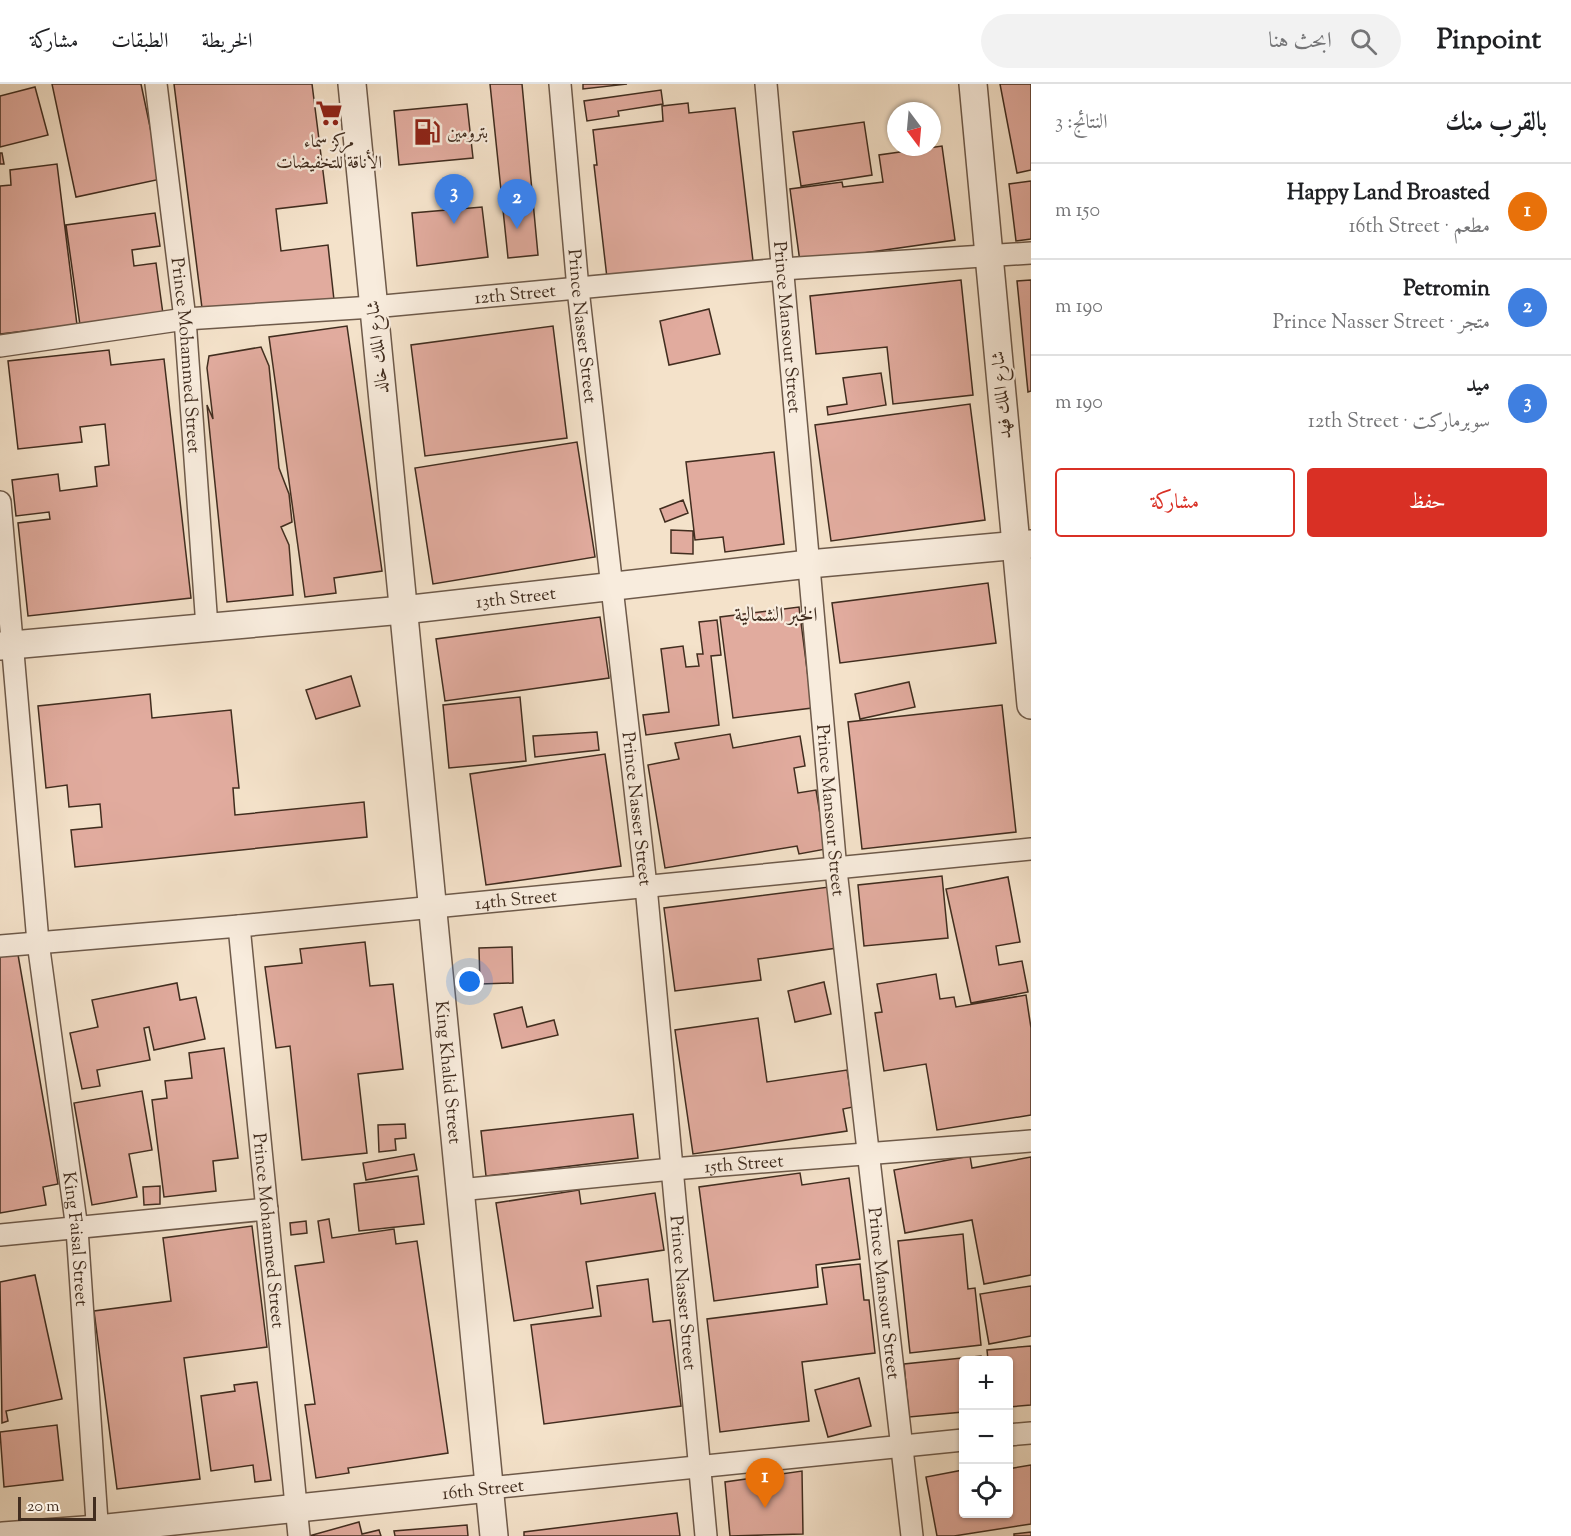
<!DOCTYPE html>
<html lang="ar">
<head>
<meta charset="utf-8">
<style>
	:root { --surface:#fff; --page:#f2f2f2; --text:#202124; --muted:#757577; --line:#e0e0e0; --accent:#d93025 }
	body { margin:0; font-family:"Sorts Mill Goudy",Amiri,serif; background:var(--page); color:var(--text); direction:rtl }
	.controls { position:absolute; right:18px; bottom:18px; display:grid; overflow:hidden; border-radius:6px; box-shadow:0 2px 4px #0004 }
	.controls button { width:54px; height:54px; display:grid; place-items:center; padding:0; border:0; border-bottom:2px solid var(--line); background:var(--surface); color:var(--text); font:30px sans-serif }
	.compass { position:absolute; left:887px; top:18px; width:54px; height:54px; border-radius:50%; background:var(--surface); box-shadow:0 2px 4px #0004; rotate:164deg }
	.scale { position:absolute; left:18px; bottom:15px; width:78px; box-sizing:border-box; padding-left:6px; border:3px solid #412d1f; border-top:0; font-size:16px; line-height:21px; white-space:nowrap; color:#412d1f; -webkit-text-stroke:4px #f8ecdd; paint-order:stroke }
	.you { position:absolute; left:470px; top:898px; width:21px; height:21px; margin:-15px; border:4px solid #fff; border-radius:50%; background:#1a73e8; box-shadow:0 0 0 9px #1a73e833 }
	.badge { display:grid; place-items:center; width:39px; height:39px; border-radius:50%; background:var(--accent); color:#fff; font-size:20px; font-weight:700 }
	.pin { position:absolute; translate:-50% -50px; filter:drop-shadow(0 2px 3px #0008) }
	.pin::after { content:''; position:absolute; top:32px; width:21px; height:18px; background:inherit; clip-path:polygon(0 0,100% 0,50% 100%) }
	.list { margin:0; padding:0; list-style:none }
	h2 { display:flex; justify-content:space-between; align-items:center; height:78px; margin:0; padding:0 24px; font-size:26px }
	h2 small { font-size:20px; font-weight:400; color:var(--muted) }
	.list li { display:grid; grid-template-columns:39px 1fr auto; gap:18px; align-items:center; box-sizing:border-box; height:96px; padding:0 24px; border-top:2px solid var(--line) }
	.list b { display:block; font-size:22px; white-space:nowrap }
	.list p { margin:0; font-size:20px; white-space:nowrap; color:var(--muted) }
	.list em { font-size:20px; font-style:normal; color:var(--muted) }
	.actions { display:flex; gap:12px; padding:18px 24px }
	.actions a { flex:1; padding:14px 0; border:2px solid var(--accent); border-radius:6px; text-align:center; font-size:21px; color:var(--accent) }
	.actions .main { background:var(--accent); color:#fff }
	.icon { flex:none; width:33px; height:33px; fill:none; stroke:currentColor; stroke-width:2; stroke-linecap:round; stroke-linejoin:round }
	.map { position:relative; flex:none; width:1031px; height:1452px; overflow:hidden; direction:ltr }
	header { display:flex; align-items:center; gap:36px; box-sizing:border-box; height:84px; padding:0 30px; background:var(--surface); border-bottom:2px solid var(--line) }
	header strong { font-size:28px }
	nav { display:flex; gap:33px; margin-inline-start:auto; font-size:21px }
	.search { width:420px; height:54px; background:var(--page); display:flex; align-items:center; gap:15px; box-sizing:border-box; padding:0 21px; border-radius:33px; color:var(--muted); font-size:22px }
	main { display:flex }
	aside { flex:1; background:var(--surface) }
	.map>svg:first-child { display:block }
	.building { fill:#e1ab9e; stroke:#412d1f; stroke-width:1.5 }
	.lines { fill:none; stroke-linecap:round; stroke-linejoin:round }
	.minor-casing { stroke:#6e5a4a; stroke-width:24 }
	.tertiary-casing { stroke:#6e5a4a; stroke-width:30 }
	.minor { stroke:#f8ecdd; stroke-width:21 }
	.tertiary { stroke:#f8ecdd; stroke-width:27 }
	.labels { text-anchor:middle; stroke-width:4.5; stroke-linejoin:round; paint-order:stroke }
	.poi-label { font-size:18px; fill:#412d1f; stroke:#f8ecdd; text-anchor:start }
	.street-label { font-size:18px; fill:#412d1f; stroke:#f8ecdd }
	.neighbourhood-label { font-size:20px; fill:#412d1f; stroke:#f8ecdd }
</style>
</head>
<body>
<header>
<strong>Pinpoint</strong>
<div class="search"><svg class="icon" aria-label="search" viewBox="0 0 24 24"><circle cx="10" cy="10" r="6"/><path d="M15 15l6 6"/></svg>ابحث هنا</div>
<nav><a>الخريطة</a><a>الطبقات</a><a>مشاركة</a></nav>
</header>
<main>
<aside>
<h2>بالقرب منك<small>النتائج: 3</small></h2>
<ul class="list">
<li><span class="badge" style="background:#e8710a">1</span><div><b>Happy Land Broasted</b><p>مطعم · 16th Street</p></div><em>150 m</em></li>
<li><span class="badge" style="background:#3f7fe0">2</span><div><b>Petromin</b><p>متجر · Prince Nasser Street</p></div><em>190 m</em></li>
<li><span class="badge" style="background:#3f7fe0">3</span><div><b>ميد</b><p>سوبرماركت · 12th Street</p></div><em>190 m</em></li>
</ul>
<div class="actions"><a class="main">حفظ</a><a>مشاركة</a></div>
</aside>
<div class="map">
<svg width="1031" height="1452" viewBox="0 0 1031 1452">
	<rect width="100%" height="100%" fill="#f4e2ca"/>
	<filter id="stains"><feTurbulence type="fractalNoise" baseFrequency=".00333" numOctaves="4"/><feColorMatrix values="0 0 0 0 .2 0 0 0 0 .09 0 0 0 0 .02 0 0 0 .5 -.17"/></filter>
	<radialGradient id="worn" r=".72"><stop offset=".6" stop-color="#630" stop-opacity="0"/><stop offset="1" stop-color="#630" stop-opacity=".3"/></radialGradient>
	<path class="building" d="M52,0h89l20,95 -85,18z
		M174,0h138l15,119 -51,6 5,42 47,-6 6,55 -131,16z
		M490,0h32l16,171 -30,3z
		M583,0h44l-44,5z
		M1000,0h31v86l-14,3z
		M35,3l13,48 -48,12v-51z
		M661,6l2,14 -45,7 1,5 -32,5 -3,-20z
		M688,19l1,10 46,-5 18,153 -146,17 -13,-113h3l-4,-35 70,-9 -1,-15z
		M467,20l6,54 -74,7 -5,-54z
		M864,38l8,53 -71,11 -8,-54z
		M942,62l13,94 -155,22 -10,-73 52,-7 1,5 40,-5 -4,-27z
		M0,69h2l2,11h-4z
		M57,80l20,161 -77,9v-148l11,-1 -1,-15z
		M1031,97v58l-15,2 -7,-57z
		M482,123l6,50 -71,9 -5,-53z
		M155,129l5,33 -28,4 2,16 22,-3 7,51 -83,11 -14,-100z
		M961,196l12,115 -80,9 -6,-57 -71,7 -6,-58z
		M1031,196v111l-3,1 -11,-111z
		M709,225l11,45 -51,11 -9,-44z
		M347,242l35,245 -48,7 2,15 -31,4 -36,-260z
		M553,242l14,112 -142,18 -14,-111z
		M261,263l8,19 10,102 10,26 3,28 -11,5 8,18 4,50 -66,7 -20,-197 6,14 -6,-51 2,-12z
		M109,266l2,15 53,-6 27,239 -163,18 -10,-93 32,-4 -1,-7 -33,4 -4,-36 46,-6 2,17 37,-5 -2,-19 14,-2 -4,-41 -25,3 2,15 -64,7 -10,-88z
		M881,289l5,32 -58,10 -1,-8 20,-3 -4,-26z
		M970,320l15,116 -154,21 -16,-116z
		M577,358l18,115 -162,27 -18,-116z
		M774,368l10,92 -59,8 -2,-15 -28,3 -9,-78z
		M683,416l5,13 -23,9 -5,-13z
		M671,446l22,1v23l-22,-1z
		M988,499l8,60 -156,20 -8,-60z
		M799,523l13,101 -79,10 -13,-101z
		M600,533l9,61 -164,23 -9,-62z
		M717,536l4,35 -10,1 8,69 -73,10 -3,-20 26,-3 -8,-63 22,-3 3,21 13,-1 -2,-12h6l-4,-32z
		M351,592l9,30 -44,13 -10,-29z
		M909,598l6,25 -55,12 -5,-25z
		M150,610l2,24 79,-8 8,78h-6l2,27 129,-13 3,35 -292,30 -4,-37 31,-3 -2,-23 -31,3 -2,-22 -21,3 -8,-82z
		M520,613l6,64 -77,7 -6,-63z
		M1002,621l14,127 -154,17 -14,-127z
		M597,648l2,18 -64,7 -2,-21z
		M730,650l3,14 67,-12 5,30 -11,2 4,25 18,-3 10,59 -27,5 -2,-8 -132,22 -17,-103 31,-6 -4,-16z
		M605,670l16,112 -135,19 -16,-111z
		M942,792l6,62 -84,8 -6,-61z
		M1008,793l12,65 -24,4 3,19 23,-4 6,31 -57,11 -25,-114z
		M829,803l8,61 -79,11 3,21 -86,11 -11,-83z
		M365,858l5,44 23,-2 10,85 -45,5 9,79 -65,7 -12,-114 -14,2 -11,-81 37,-4 -2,-14z
		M512,863l1,36 -33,1 -1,-36z
		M17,865l41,235 -15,3 3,18 -46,8v-261z
		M936,890l4,25 14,-2 2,10 70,-12 5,33v87l-94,15 -11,-66 -42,7 -9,-58 7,-1 -5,-28z
		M824,898l7,32 -36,8 -7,-31z
		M177,899l3,17 16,-3 9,42 -51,11 -5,-23 -5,1 6,32 -53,10 3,16 -18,3 -12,-56 28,-6 -6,-27z
		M522,923l5,20 27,-7 4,15 -56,13 -8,-34z
		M758,934l9,64 80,-12 6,37 -10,2 4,22 -154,23 -18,-124z
		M224,964l14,110 -25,3 3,30 -52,6 -12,-97 15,-2 -2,-17 27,-3 -3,-25z
		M142,1007l10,59 -23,4 8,43 -45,8 -18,-102z
		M633,1030l5,44 -152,18 -5,-45z
		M405,1040l1,14 -11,1 1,11 -17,2 -1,-27z
		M414,1070l3,16 -51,10 -3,-17z
		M970,1072l2,12 59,-11v118l-47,9 -12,-64 -67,13 -11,-63z
		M800,1089l2,12 47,-7 11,81 -44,6 2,22 -104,14 -15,-114z
		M418,1092l6,48 -65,7 -5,-47z
		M160,1102v18l-16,1 -1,-18z
		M579,1106l2,14 74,-11 9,57 -78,12 7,46 -79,13 -18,-118z
		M329,1135l3,19 62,-9 2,15 21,-3 31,212 -100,15 1,5 -33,5 -11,-73 10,-1 -20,-138 29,-4 -6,-41z
		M306,1137l1,12 -16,2 -1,-12z
		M252,1142l15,121 -83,11 16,121 -83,10 -23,-178 77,-10 -8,-63z
		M963,1150l5,55 7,-1 6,57 -71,8 -12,-112z
		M860,1180l4,36h5l6,53 -73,9 7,59 -89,11 -13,-113 120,-15 -5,-36z
		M35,1191l27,124 -56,12 2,10 -6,2 -2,-141z
		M648,1195l5,43 17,-2 11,86 -137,18 -13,-99 70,-9 -4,-30z
		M1031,1202v50l-42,8 -9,-50z
		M1031,1262v59l-23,2v-47h-20l-1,-10z
		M981,1272l1,4h-19v52l-54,5 -5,-53z
		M859,1294l12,48 -43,11 -13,-47z
		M257,1298l14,98 -16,2 -2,-17 -42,6 -10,-75 34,-5 -1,-6z
		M57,1341l6,55 -59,7 -4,-55z
		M1031,1381v59l-77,12h-17l-11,-59 37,-7v44h45v-45z
		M802,1387l1,63 -73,2 -5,-54z
		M677,1429l3,23h-156v-4z
		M359,1438l3,12 17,-4 2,6h-72z
		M467,1441l1,11h-73l-1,-5z
		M1031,1448v4h-17v-2z"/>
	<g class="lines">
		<defs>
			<g id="minor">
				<path id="s1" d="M156,0l29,235 22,308"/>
				<path id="s2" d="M560,0l18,205 68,597 60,650"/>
				<path id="s3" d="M766,0l70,786 76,666"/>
				<path id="s4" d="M0,262l185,-27 188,-12 409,-38 249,-16"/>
				<path id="s5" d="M0,418l38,440 39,287 21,307"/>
				<path id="s6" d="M239,842l60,610"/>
				<path id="s7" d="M0,862l239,-20 792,-77"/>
				<path id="s8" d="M459,1106l213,-21 359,-28"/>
				<path d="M0,1151l267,-26"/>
				<path d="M1008,1351l23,-2"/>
				<path d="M489,1404l474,-48"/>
			</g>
			<g id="tertiary">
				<path id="s9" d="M352,0l142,1452"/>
				<path d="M973,0l58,621"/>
				<path id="s10" d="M0,562l403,-36 406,-46 222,-20"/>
				<path d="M3,1452l95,-7 391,-41"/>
			</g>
		</defs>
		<use href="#minor" class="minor-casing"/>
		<use href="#tertiary" class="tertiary-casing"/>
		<use href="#minor" class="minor"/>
		<use href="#tertiary" class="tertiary"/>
	</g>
	<defs>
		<symbol id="supermarket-bare" viewBox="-9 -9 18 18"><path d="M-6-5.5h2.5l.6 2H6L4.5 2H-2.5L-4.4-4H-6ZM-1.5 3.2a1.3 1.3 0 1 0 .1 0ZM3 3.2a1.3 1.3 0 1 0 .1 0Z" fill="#8f2418" stroke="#f8ecdd" stroke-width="2.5" paint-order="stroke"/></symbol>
		<symbol id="fuel-bare" viewBox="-9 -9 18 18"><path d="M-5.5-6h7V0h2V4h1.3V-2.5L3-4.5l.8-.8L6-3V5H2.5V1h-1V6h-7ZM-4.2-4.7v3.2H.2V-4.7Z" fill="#8f2418" stroke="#f8ecdd" stroke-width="2.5" paint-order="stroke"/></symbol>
	</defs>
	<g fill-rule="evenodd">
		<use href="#supermarket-bare" x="310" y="10" width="38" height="38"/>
		<use href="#fuel-bare" x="408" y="29" width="38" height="38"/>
	</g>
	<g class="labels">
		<g class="poi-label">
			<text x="447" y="54">بترومين</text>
			<text x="329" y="63" text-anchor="middle">مركز سماء<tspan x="329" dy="21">الأناقة للتخفيضات</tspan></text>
		</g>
		<g class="street-label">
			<text dy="6" stroke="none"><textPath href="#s4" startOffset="518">12th Street</textPath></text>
			<text dy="6" stroke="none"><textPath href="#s2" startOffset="243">Prince Nasser Street</textPath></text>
			<text dy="6" stroke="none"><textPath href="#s3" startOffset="244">Prince Mansour Street</textPath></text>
			<text transform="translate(377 263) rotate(-96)" y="6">شارع الملك خالد</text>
			<text dy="6" stroke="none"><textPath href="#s1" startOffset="273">Prince Mohammed Street</textPath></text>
			<text transform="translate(1001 311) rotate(-95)" y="6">شارع الملك فهد</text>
			<text dy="6" stroke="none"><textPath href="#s10" startOffset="518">13th Street</textPath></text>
			<text dy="6" stroke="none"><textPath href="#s2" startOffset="729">Prince Nasser Street</textPath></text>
			<text dy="6" stroke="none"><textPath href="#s3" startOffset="729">Prince Mansour Street</textPath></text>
			<text dy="6" stroke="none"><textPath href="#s7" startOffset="518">14th Street</textPath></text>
			<text dy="6" stroke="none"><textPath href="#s9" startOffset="993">King Khalid Street</textPath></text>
			<text dy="6" stroke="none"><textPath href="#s8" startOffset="286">15th Street</textPath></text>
			<text dy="6" stroke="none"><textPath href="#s6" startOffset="306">Prince Mohammed Street</textPath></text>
			<text dy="6" stroke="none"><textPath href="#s5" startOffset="741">King Faisal Street</textPath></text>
			<text dy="6" stroke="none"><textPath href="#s2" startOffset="1215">Prince Nasser Street</textPath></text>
			<text dy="6" stroke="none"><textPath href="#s3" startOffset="1215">Prince Mansour Street</textPath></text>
			<text transform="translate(483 1405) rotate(-6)" y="6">16th Street</text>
		</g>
		<g class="neighbourhood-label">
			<text x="776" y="537">الخبر الشمالية</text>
		</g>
	</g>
	<rect width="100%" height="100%" filter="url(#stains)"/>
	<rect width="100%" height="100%" fill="url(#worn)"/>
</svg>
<div class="controls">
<button>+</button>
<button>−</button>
<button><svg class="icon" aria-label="locate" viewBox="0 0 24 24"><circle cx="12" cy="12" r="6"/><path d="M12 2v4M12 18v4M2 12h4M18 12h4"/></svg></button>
</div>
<svg class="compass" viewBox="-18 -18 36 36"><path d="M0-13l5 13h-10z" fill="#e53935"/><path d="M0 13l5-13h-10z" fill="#757577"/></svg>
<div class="scale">20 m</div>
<div class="you"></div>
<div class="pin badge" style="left:765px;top:1424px;background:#e8710a">1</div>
<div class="pin badge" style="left:517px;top:145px;background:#3f7fe0">2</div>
<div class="pin badge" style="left:454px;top:140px;background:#3f7fe0">3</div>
</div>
</main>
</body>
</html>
